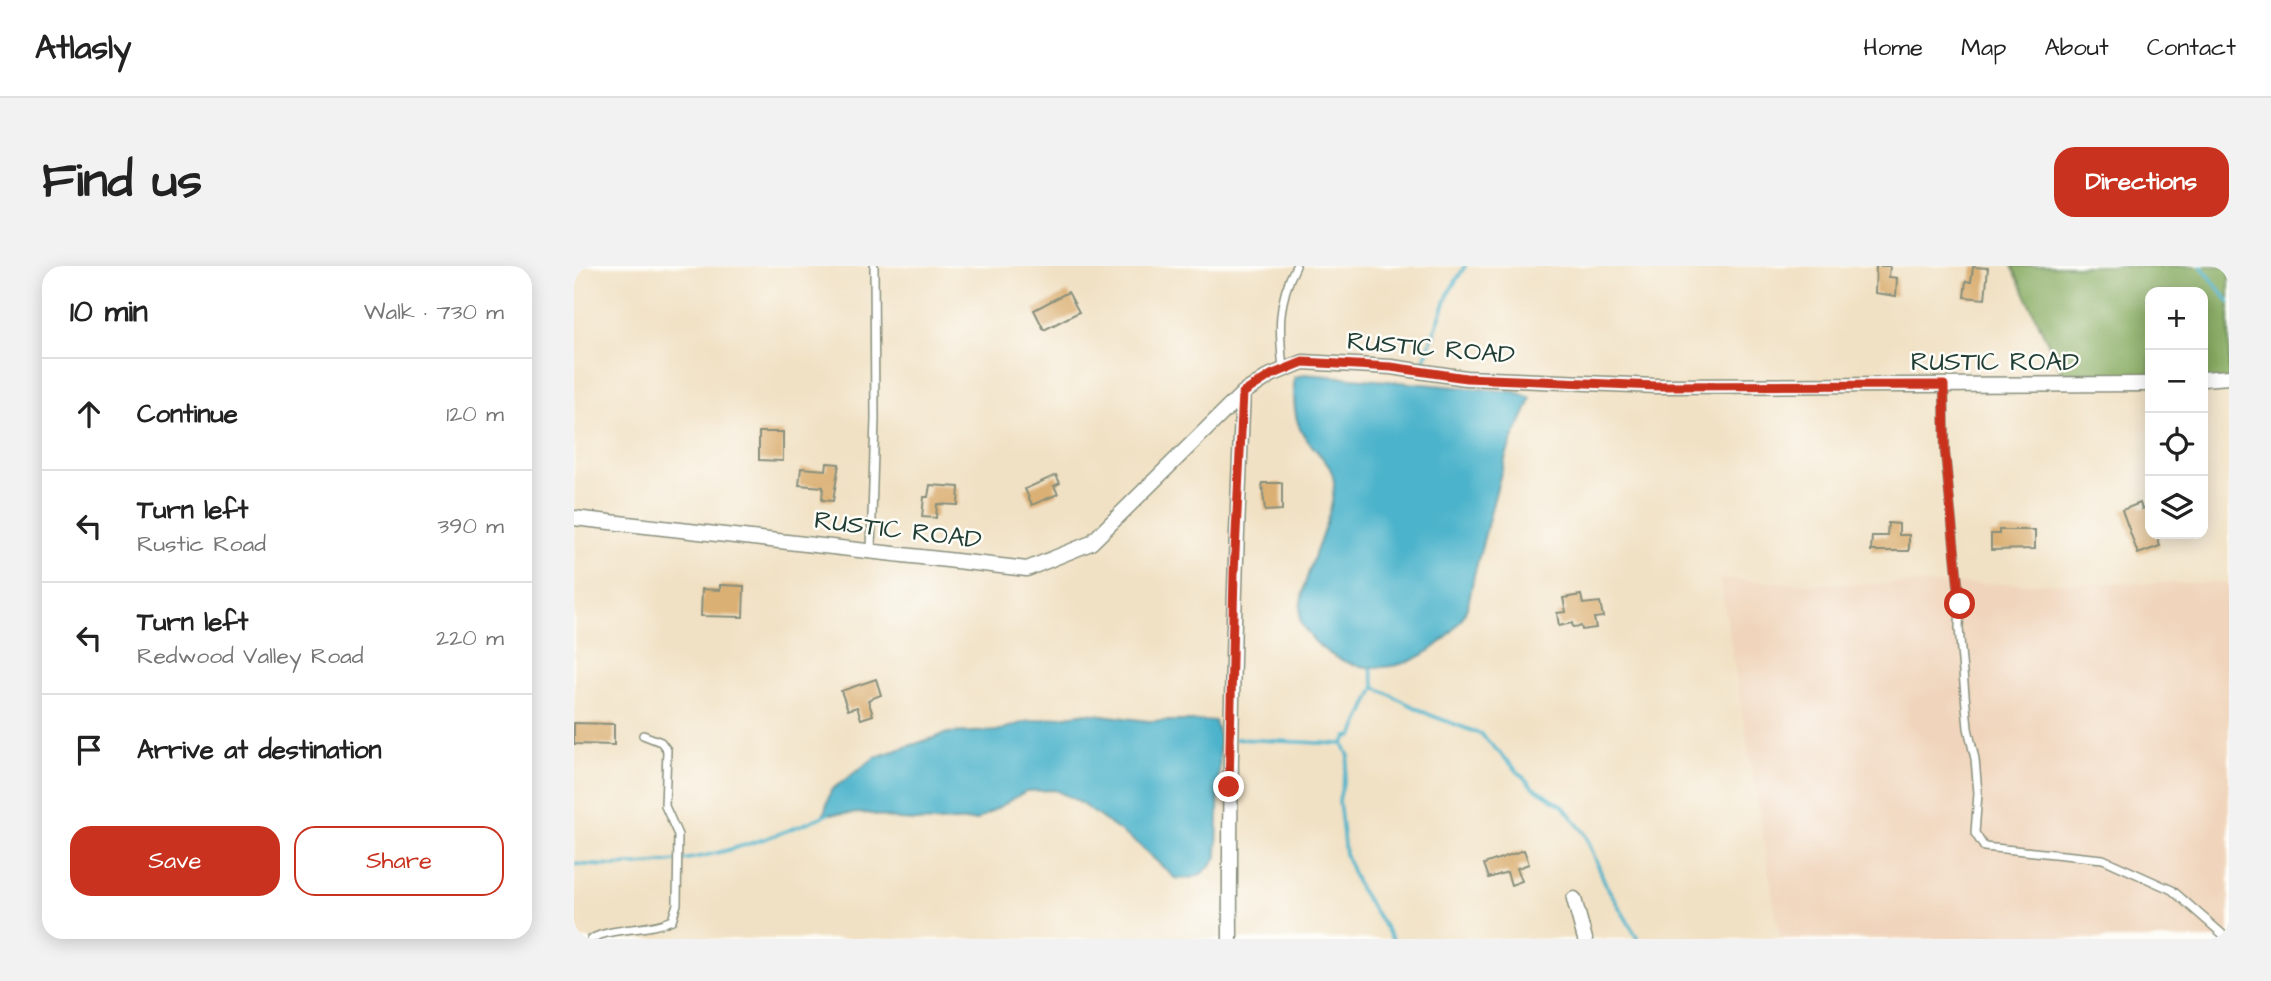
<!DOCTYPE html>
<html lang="en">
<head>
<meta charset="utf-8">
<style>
	:root { --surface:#fff; --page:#f2f2f2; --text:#222; --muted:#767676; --line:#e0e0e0; --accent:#c8321e }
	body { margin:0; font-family:"Architects Daughter",sans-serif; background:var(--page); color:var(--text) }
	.controls { position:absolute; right:21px; top:21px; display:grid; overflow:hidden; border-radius:14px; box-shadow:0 4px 18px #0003 }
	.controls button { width:63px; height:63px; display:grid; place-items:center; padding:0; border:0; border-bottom:2px solid var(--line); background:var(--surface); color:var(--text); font:35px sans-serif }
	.stop { position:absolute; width:21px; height:21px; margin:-16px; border:5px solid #c8321e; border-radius:50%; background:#fff }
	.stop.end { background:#c8321e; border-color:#fff; box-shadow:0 2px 7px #0008 }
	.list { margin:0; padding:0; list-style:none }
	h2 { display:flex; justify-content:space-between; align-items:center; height:91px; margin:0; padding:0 28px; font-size:30px }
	h2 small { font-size:23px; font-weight:400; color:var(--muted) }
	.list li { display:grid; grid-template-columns:46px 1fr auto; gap:21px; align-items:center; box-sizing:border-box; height:112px; padding:0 28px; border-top:2px solid var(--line) }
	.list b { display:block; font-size:26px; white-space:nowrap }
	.list p { margin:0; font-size:23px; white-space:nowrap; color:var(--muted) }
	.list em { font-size:23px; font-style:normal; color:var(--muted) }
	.actions { display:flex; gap:14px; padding:21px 28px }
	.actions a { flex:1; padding:16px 0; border:2px solid var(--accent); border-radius:21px; text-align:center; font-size:24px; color:var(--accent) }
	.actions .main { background:var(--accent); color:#fff }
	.icon { flex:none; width:38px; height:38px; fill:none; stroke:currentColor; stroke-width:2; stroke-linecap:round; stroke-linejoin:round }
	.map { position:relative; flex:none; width:1655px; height:673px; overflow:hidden; border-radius:21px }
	header { display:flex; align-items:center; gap:42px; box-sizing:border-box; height:98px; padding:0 35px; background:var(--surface); border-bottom:2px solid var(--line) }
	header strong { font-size:33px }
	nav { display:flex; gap:38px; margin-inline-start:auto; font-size:24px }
	.intro { display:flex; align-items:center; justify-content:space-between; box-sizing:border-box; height:168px; padding:0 42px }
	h1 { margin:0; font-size:49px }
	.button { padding:18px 32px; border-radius:21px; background:var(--accent); color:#fff; font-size:24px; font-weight:700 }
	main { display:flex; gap:42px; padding:0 42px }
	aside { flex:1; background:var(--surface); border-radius:21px; box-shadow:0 4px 18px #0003 }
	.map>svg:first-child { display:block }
	.built { fill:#f0d5bc }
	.forest { fill:#87ac62; stroke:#53744b; stroke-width:2 }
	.water { fill:#4cb3cb; stroke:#367880; stroke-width:2 }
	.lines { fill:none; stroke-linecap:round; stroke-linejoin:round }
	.stream { stroke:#4cb3cb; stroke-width:3.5 }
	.building { fill:#dbb075 }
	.service-casing { stroke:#888f7c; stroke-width:10 }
	.minor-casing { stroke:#888f7c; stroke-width:17 }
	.service { stroke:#fff; stroke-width:7 }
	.minor { stroke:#fff; stroke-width:14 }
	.route { stroke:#c8321e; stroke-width:9 }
	.labels { text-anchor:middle; stroke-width:5; stroke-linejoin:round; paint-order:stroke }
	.street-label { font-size:26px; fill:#1f3d34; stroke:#fdfcf7 }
</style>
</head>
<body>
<header>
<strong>Atlasly</strong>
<nav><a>Home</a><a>Map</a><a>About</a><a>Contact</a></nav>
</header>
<div class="intro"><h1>Find us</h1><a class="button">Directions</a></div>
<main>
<aside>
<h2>10 min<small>Walk · 730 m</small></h2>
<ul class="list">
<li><svg class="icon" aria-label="ahead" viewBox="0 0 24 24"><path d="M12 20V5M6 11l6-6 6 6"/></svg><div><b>Continue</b></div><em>120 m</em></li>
<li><svg class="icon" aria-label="left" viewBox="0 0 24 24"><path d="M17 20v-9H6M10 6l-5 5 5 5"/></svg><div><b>Turn left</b><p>Rustic Road</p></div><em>390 m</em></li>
<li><svg class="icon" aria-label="left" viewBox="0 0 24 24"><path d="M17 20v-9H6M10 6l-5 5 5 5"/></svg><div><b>Turn left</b><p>Redwood Valley Road</p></div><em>220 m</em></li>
<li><svg class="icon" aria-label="arrive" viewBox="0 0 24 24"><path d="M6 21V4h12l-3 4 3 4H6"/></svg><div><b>Arrive at destination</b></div></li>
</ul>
<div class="actions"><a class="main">Save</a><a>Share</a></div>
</aside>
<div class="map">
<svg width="1655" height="673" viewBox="0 0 1655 673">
	<rect width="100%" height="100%" fill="#fdfcf7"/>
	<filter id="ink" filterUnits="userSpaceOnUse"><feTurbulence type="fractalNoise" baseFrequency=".0143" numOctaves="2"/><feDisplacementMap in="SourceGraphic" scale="14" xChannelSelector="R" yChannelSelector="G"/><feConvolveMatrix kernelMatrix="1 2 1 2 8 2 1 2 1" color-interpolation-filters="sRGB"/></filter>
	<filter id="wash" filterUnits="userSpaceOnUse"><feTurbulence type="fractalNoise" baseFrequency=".00686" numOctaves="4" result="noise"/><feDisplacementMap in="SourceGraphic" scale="28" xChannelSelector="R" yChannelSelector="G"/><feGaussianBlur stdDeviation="1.57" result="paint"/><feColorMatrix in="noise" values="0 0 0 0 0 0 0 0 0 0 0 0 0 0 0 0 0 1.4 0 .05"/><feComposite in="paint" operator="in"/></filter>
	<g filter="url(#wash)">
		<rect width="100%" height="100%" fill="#f1e1c4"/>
		<path class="built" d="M1146,313l86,5 423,-1v356h-449z"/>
		<path class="forest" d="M1438,0h217v118h-26v-92h-53v92h-83z"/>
		<path class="water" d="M731,108l211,18 15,6c-5,19 -19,38 -25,58 -12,39 -21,80 -32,119 -3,14 -5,34 -14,46 -39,57 -121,66 -159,2 -7,-37 31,-94 33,-137 1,-24 -22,-35 -32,-54 -9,-15 -8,-37 -8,-54z
			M513,447l61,8h67l5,18 -3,118c-11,16 -22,24 -42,21l-37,-34 -62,-44 -21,-10 -29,1 -49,29 -41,2 -37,-2 -32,-7 -43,1 7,-24 45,-33 72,-24 49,-2 28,-9z"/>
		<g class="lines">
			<path class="stream" d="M1627,0l28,36
				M847,102l28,-76 16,-26
				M801,421l55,28 51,19 51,52 31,20 22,28 21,51 32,54
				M662,473l107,5 4,-7 6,-1 22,-49 -4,-18
				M769,478l6,12 -10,44 6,54 14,34 34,51
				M0,598c94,8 169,-13 254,-50"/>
		</g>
		<g id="blocks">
			<path class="building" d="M1302,0h14l-1,11 8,1 -1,18 -21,-3z
				M1399,1l15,1 -3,31 -21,-2 2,-16 5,1z
				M494,26l11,20 -35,18 -10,-20z
				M185,166h24v29l-24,-1z
				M253,197l12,1 -6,37 -11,-1 1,-13 -24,-2 2,-17 25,2z
				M482,209l4,8 -6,3 4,8 -26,11 -7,-16z
				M688,217h20v27l-17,1z
				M356,219l29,2 -1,18 -21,-1 -1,14 -14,-1 2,-20h4z
				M1566,237l2,6 8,-3v28h6l4,12 -22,8 -16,-44z
				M1314,257l11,1v11h10v16h-38l1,-15h15z
				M1425,264h36v19l-44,1v-16h8z
				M146,319l24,1 -1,31 -42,-1 1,-27 18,1z
				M1007,329l2,9 17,-2 3,15 -9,1 2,10 -14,2 -1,-4 -8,1 -1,-4 -13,3 -2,-13 9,-1 -3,-14z
				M302,413l5,16 -13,5 5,15 -12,4 -4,-12 -9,3 -7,-19z
				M0,457l40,1v21l-40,-1z
				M950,584l5,14 -12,4 5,13 -11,4 -4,-13 -18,6 -5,-14z"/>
		</g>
	</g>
	<g filter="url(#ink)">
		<use href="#blocks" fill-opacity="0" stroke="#888f7c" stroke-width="2"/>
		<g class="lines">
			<defs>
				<path id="service" d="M709,103c-4,-39 -6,-67 13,-103
					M1370,119l1,67 15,152 -1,24 9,100 7,31 3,34 -3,40 9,14 119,12 69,31 56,49
					M297,284l4,-131 -1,-153
					M17,673c25,-13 55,-7 81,-19l5,-16 1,-69 -13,-29 2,-56 -6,-8 -18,-7"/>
				<path id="minor" d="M1629,113l26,-2
					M0,252l453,51 64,-26 152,-150 28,-18 32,-13 88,5 75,11 190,8 494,-2
					M1000,633l11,40
					M656,673c-1,-182 4,-364 13,-546"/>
			</defs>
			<use href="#service" class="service-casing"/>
			<use href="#minor" class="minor-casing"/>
			<use href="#service" class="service"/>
			<use href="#minor" class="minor"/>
		</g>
	</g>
	<g class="lines" filter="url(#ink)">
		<path class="route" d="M655,521l5,-214 9,-180 28,-18 32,-13 88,5 75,11 190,8 288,-1 1,67 15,152"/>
	</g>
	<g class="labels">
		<g class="street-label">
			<text transform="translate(857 81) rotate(5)" y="9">RUSTIC ROAD</text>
			<text x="1421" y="104">RUSTIC ROAD</text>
			<text transform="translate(324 263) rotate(7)" y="9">RUSTIC ROAD</text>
		</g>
	</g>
</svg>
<div class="controls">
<button>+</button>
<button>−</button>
<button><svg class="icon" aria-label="locate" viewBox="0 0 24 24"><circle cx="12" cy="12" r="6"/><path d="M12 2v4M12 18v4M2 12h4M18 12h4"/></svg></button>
<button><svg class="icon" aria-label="layers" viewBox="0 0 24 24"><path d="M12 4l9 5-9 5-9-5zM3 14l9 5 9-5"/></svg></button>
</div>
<div class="stop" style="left:1386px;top:338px"></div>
<div class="stop end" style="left:655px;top:521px"></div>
</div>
</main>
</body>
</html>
